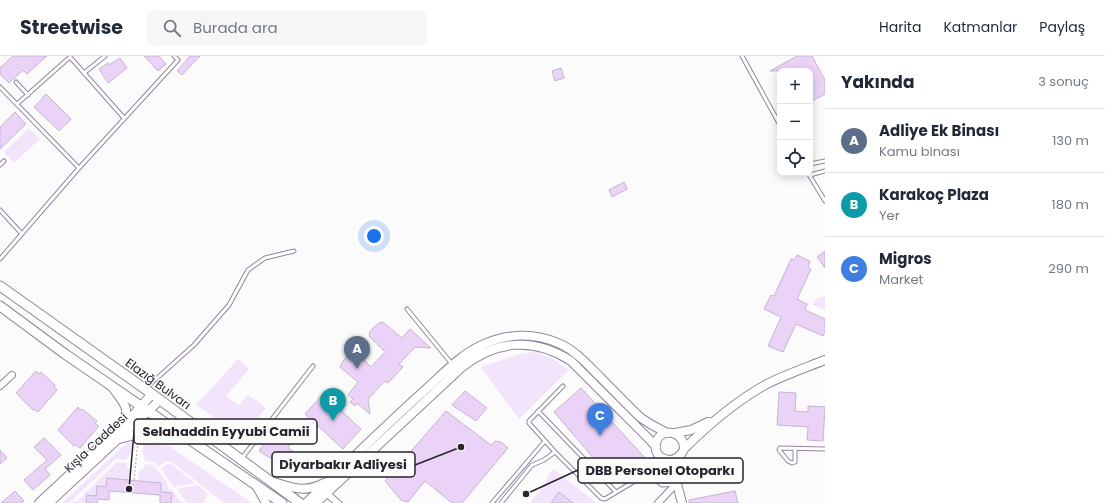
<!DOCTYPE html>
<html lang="tr">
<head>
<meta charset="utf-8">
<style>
	:root { --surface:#fff; --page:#f6f6f7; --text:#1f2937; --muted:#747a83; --line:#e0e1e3; --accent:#316950 }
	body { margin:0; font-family:Poppins,sans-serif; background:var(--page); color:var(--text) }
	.controls { position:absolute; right:12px; top:12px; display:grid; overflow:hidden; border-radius:8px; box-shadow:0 2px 10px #0003 }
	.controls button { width:36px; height:36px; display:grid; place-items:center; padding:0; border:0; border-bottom:1px solid var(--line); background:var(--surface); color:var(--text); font:20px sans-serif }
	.you { position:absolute; left:374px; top:180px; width:14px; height:14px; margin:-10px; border:3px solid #fff; border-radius:50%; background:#1a73e8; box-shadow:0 0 0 6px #1a73e833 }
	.badge { display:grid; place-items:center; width:26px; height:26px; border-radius:50%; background:var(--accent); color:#fff; font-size:13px; font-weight:700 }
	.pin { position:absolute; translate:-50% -33px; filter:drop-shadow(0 1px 2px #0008) }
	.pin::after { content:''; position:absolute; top:21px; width:14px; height:12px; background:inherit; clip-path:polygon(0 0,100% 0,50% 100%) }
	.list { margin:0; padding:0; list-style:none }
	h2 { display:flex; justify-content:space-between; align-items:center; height:52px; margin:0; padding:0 16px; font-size:17px }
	h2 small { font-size:13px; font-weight:400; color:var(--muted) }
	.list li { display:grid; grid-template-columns:26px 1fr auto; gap:12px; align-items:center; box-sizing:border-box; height:64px; padding:0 16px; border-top:1px solid var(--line) }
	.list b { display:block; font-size:15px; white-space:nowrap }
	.list p { margin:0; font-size:13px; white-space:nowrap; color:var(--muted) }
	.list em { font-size:13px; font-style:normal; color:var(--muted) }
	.icon { flex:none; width:22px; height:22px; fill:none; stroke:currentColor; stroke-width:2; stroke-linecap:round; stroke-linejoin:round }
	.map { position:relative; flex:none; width:825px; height:447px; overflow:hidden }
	header { display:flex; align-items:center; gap:24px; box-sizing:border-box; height:56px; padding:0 20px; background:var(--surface); border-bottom:1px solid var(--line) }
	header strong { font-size:19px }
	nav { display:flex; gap:22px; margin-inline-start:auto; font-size:14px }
	.search { width:280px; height:36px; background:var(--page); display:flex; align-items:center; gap:10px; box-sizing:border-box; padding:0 14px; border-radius:8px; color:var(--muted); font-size:15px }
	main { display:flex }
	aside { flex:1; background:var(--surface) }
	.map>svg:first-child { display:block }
	.green { fill:#f2e4fb }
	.building { fill:#ebd3f8; stroke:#c5b5cf }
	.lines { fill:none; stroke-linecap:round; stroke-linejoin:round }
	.lane-casing { stroke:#94859d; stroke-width:5 }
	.street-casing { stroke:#94859d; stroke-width:8 }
	.secondary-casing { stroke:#94859d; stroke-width:10 }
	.primary-casing { stroke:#94859d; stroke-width:11 }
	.path { stroke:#aba9ad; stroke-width:1; stroke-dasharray:2 2; stroke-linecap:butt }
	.lane { stroke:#fff; stroke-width:3 }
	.street { stroke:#fff; stroke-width:6 }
	.secondary { stroke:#fff; stroke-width:8 }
	.primary { stroke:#fff; stroke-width:9 }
	.labels { text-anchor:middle; stroke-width:3; stroke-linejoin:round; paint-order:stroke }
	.street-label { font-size:12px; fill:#29232d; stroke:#fbfbfb }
	.leader { fill:none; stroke:#29232d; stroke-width:1.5 }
	.callout-dot { fill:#29232d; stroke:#fbfbfb; stroke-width:1.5 }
	.callout { fill:#fbfbfb; stroke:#29232d; stroke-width:1.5 }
	.callout-label { font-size:13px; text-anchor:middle; font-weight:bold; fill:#29232d }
</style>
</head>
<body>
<header>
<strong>Streetwise</strong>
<div class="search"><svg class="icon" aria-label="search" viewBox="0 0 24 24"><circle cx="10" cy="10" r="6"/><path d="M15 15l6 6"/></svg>Burada ara</div>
<nav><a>Harita</a><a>Katmanlar</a><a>Paylaş</a></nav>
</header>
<main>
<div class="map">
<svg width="825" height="447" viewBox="0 0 825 447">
	<rect width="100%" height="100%" fill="#fbfbfb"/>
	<path class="green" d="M29,72l11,11 -26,24 -10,-11z
		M825,240v14l-12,-5 3,-6z
		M535,296l18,7 16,11 -50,49 -38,-52 39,-13z
		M238,303l11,10 -23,27 13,9 9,-10 11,7 7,6 -25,28 -45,-31z
		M127,387h5l-1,10 -3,3 -1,4 -11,-1 -47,44h-7z
		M144,388l25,2 83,57h-28l-52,-41 -6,-1 -8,6 -4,-5 -10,-2 1,-2 -3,-6z
		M117,406l10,1v4l3,3 -2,10 -21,-2 -1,9 -10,9 -9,-1 -1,8h-14l2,-2 2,1z
		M145,408l8,1 14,17 -1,1 4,7 2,-1 8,13 2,-2 1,3h-12l1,-10 -11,-1v-9l-23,-2 1,-9 5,-4z
		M167,408h4l24,19 -21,4 -13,-18z
		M554,413l42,34h-23l-14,-11 -8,11h-21l16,-20 2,-7z
		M198,429l9,8 -3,10h-17l-10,-14z"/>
	<path class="building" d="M13,0h34l-20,18 -4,-4 -14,13 -9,-9v-6z
		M144,0h15l7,8 -8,7z
		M190,0h10l-18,19 -5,-4z
		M797,0h15l13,24v14l-15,8v-31h-40z
		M120,2l7,10 -19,15 -9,-14 9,-6 1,2z
		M561,12l3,10 -9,3 -3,-10z
		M46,38l25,25 -12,12 -25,-24z
		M15,56l11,12 -26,25v-22z
		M624,126l3,7 -15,8 -3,-7z
		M825,195v17l-8,-11z
		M797,199l13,6 -2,6 3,2 -14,30 10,5 -2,6 20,9v13l-2,4 -27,-12 -13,28 -15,-6 13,-29 -17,-8 7,-14 3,1 17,-37 3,1z
		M383,266l19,16 8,-9 21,19 -16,-1 -16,17 4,3 -15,16 -3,-2 -17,18 2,15 -13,-11 -2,3 -5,-4 3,-3 -5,-4 10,-13 -18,-15 3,-6 8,-9 4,-1 16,16 14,-15 -16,-16 1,-5 9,-8z
		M36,315l3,3 2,-2 14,13 -1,1 3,4 -19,22 -4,-3 -1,1 -17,-17z
		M581,332l66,72 -22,20 -12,-11 -6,5 -53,-62z
		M465,335l22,17 -11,13 -24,-16z
		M779,336l17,1 -1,18 13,1v-6l17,1 -2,34 -16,-1 1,-13 -31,-2z
		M323,338l38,35 -18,20 -38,-35z
		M78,351l3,3 1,-1 15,12 -2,2 4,3 -19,22 -4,-3 -2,1 -16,-16z
		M446,355l45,34 4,-4 6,1 7,6 -46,55h-10l-27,-22 -17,21 -7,-2 -16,-19z
		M285,365l14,9 -11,18 5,3 -10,15 -24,-15 11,-17 5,3z
		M44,382l17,17 -16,14 5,6 -17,15 -9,-10 23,-20 -13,-13z
		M0,394l7,8 -7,6z
		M107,422l54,5v9l11,1 -1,10h-11v-8l-51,-4v9l-11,-1 -1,4h-11l1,-8 9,1 1,-10 9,1z
		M15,435l9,10 -3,2h-20z
		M735,435l3,12h-49v-3z
		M559,436l14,11h-22z"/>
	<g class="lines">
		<defs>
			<path id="lane" d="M742,0l38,69
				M84,17l21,-17
				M16,26l12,13
				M0,31l79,81
				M17,48l53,-47 54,61
				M810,108l15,-3
				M0,109l4,-4
				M808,117l17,28
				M810,119l15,-4
				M0,154l22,24
				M0,203l79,-91 99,-108 -4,-4
				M407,253l45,55
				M146,332l48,-43 35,-40 19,-35 17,-12 29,-7
				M538,355l78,81
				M795,393v13l-3,1 -4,-2 -9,-11 1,-2 45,1
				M555,396l-26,-29v-2l34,-35
				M242,402l71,-92
				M492,447l53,-62
				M501,447l31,-38 12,-5 11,-8 46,46 4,1 28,-17 17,-6 12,9 13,-1"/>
			<path id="street" d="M0,330l12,-11
				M326,437l12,10
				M658,447l18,-19"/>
			<path id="secondary" d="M127,366l25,-28
				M675,377l16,-3 17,-8
				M119,383c25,-7 36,-7 62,-6
				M684,393c1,-18 -24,-23 -28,-6 -4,18 21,24 28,6 24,-24 51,-47 81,-64 19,-10 40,-17 60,-25
				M680,400l-4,24 6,23
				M665,403l11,21
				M274,426c19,6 31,11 50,1
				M257,431l9,16
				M39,447l87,-81c3,-17 -5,-22 -14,-35
				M49,447l111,-103
				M306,447c39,-38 78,-76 119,-113 18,-16 35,-35 57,-45 24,-11 51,-13 76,-2 17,7 29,21 42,34 14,14 27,28 41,41l11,7 15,8
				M316,447l146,-136c34,-27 72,-30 109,-6l79,79 6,7"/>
			<path id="primary" d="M0,230l152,108 148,109
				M0,250l65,48 217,149"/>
		</defs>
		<use href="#lane" class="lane-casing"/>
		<use href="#street" class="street-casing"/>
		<use href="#secondary" class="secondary-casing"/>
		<use href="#primary" class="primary-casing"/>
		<path class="path" d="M134,424l4,-38"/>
		<use href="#lane" class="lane"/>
		<use href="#street" class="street"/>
		<use href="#secondary" class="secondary"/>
		<use href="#primary" class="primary"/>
	</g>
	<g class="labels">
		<g class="street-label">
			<text transform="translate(158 328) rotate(36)" y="4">Elazığ Bulvarı</text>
			<text transform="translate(96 387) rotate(-43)" y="4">Kışla Caddesi</text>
		</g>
	</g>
	<path class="leader" d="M129 433L134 376M461 391L415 409M526 438L578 414"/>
	<g class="callout-dot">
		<circle cx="129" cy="433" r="4"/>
		<circle cx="461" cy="391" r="4"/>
		<circle cx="526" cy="438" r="4"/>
	</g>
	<g class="callout">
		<rect x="134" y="363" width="183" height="25" rx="4"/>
		<rect x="272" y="396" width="143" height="25" rx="4"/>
		<rect x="578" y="402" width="165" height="25" rx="4"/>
	</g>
	<g class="callout-label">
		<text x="226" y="380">Selahaddin Eyyubi Camii</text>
		<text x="343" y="413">Diyarbakır Adliyesi</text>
		<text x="660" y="419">DBB Personel Otoparkı</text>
	</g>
</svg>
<div class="controls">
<button>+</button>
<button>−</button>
<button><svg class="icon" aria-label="locate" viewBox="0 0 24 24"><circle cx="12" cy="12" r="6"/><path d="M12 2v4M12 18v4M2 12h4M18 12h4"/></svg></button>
</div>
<div class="you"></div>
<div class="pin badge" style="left:357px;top:313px;background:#5c6f8a">A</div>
<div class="pin badge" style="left:333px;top:365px;background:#0f9aa8">B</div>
<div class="pin badge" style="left:600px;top:380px;background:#3f7fe0">C</div>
</div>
<aside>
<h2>Yakında<small>3 sonuç</small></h2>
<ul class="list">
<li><span class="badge" style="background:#5c6f8a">A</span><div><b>Adliye Ek Binası</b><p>Kamu binası</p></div><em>130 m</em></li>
<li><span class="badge" style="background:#0f9aa8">B</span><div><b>Karakoç Plaza</b><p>Yer</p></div><em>180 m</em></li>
<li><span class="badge" style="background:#3f7fe0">C</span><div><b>Migros</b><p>Market</p></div><em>290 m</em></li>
</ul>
</aside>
</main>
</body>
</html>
